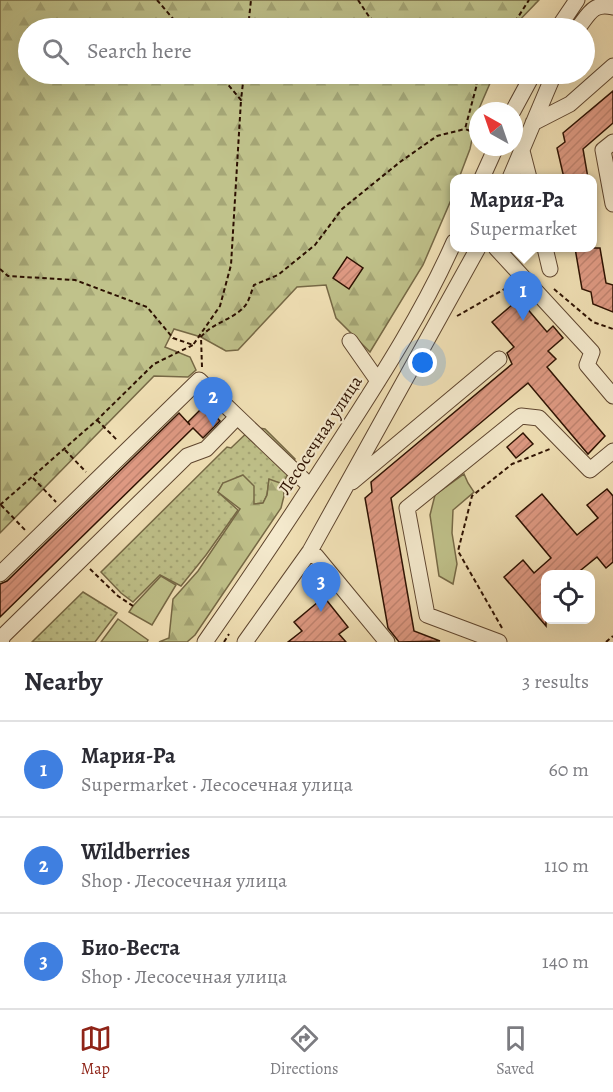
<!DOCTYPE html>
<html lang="en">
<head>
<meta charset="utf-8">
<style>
	:root { --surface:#fff; --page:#f7f7f7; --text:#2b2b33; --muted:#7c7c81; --line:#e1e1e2; --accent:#8f2418 }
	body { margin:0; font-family:Alegreya,serif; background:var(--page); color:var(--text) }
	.controls { position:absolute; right:18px; bottom:18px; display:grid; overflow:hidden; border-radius:12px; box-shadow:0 6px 24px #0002 }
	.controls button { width:54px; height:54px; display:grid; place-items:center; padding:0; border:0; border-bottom:2px solid var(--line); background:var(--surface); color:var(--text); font:30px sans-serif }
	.compass { position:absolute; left:469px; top:102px; width:54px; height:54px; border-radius:50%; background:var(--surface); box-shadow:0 6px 24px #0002; rotate:320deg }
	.you { position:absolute; left:423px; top:363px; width:21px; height:21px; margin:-15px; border:4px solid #fff; border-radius:50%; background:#1a73e8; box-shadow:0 0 0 9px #1a73e833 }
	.badge { display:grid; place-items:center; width:39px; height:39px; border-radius:50%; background:var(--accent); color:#fff; font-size:20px; font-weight:700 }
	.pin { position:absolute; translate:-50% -50px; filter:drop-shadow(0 2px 3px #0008) }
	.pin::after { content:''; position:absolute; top:32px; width:21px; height:18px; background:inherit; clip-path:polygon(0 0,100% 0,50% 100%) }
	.popup { position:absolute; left:450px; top:174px; width:147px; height:78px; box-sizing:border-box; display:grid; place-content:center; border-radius:12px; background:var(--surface); filter:drop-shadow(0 2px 4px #0005); font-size:20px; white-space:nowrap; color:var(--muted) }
	.popup b { font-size:22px; color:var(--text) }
	.popup::after { content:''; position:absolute; left:50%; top:100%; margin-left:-12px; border:12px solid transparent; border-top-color:var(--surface) }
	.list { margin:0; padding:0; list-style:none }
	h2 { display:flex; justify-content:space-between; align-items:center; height:78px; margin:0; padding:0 24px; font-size:26px }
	h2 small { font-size:20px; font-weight:400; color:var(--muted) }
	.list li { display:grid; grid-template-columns:39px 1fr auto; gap:18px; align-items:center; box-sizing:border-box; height:96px; padding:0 24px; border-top:2px solid var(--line) }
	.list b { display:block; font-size:22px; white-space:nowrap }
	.list p { margin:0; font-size:20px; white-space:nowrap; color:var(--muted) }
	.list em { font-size:20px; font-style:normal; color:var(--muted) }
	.icon { flex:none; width:33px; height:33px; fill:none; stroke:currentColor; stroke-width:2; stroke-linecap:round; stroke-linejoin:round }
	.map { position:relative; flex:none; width:613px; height:642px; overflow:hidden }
	.search { position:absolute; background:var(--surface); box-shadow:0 6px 24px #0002; left:18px; right:18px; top:18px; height:66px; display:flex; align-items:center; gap:15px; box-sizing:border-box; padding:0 21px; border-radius:33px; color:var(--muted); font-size:22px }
	.sheet { height:366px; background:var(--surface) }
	nav { display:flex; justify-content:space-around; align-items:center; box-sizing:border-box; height:84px; border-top:2px solid var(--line); background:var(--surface); font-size:16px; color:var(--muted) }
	nav a { display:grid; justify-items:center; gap:3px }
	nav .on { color:var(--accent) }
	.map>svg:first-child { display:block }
	.grass { fill:url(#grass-dots); stroke:#766946; stroke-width:1.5 }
	.forest { fill:url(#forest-firs); stroke:#766946; stroke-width:1.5 }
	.green { fill:#c0c28b; stroke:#766946; stroke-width:1.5 }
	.building { fill:url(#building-hatch); stroke:#2c1001; stroke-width:1.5 }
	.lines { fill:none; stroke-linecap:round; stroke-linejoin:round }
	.minor-casing { stroke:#5e452f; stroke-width:17 }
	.path { stroke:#2c1001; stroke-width:2; stroke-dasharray:4.5 3; stroke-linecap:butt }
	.minor { stroke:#f7edd1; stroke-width:15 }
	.labels { text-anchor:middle; stroke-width:4.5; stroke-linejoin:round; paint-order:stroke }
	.street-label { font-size:18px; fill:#2c1001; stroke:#f7edd1 }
</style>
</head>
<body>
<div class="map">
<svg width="613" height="642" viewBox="0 0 613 642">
	<defs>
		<pattern id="grass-dots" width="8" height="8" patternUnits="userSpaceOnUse" patternTransform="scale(1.5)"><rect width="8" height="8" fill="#c0c28b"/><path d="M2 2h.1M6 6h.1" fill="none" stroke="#a5a676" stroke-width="1.8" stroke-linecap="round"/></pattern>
		<pattern id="forest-firs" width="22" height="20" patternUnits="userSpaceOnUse" patternTransform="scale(1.5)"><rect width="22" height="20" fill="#c0c28b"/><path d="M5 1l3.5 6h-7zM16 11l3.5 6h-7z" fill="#a5a676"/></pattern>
		<pattern id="building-hatch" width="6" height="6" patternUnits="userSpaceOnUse" patternTransform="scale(1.5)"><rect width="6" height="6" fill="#e19b85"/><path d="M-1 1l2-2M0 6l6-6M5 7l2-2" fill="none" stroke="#c18471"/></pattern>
	</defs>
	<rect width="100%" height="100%" fill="#f3e3b8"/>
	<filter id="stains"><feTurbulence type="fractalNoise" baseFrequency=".00333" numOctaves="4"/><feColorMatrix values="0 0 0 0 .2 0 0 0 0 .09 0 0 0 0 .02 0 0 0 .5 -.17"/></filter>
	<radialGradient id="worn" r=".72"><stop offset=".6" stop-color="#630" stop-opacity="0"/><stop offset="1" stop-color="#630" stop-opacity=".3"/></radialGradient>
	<path class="grass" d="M253,427l12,2 30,30 -12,25 -14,-4 -2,15 -4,8 -9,1 -31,-21 -5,9 20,18 -32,45 -25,31 -21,-11 -27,27 -12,-9 -20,-21 126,-125 4,1z
		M83,592l34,21 -22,29h-63z"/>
	<path class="forest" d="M0,0h539l-27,28h-484v46h466l-16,37 -8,38 -11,29h-5v15l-31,72 -53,87 -34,-34 -10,-33 -29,2 -59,63 -12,1 -25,-14 -27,-8 -9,18 25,10 6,13 -8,7 -34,-1 -154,157z
		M243,475l11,11v18l9,-1 4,-8 2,-16 14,5 1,12 -3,12 -86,127 -8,7h-28l10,-4 4,-39 25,-28 42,-62 -22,-17 5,-9z"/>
	<path class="green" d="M464,474l4,9 6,9 -21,18 -1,23 5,31 -4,20 -14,-8 -9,-61 5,-20z
		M161,576l15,9 -24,40 -23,-13 4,-6z
		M118,619l30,21 -1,2h-46z"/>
	<path class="building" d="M613,91v32l-30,26 5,29h-24l-7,-30 8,-6 -2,-9z
		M575,248h25l6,35 7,2v27l-20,-8 -2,-12 -9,-3z
		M347,257l16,11 -14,21 -16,-11z
		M519,299l28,33 6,-6 10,12 -15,13 8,8 -9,8 58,69 -17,18 -60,-71 -137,115 23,133 26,10 -41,1 -11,-14 -23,-130 7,-6 -1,-10 141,-118 -5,-11 7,-6 -22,-25z
		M205,405l15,16 -17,17 -10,-10 -193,189v-33l7,-3 172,-168 11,12 -2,-3z
		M523,433l10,11 -17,14 -9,-11z
		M607,489l6,7v66l-7,6 -9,-11 -21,17h-30v52l-42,-49 19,-17 11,13 17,-15 -35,-42 26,-22 35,41 21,-17 -11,-13z
		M324,597l24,30 -9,7 7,8h-58l14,-11 -8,-9z"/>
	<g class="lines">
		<defs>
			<path id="minor" d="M558,28l19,-28
				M578,28c11,-14 15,-26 35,-21
				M513,111l20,-37
				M533,123l37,-19 43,-38
				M613,142l-10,8 10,54
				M522,151l7,27
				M482,178l14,-31
				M510,178l44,-104
				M496,248l96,104 -5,13 26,31
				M545,248l5,21
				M350,341l28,40
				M352,482l147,-123
				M310,551l6,5 71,86
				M0,574l199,-194 111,106
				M1,642l2,-6 184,-180 19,-7 31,-32
				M205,642c47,-67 93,-136 138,-206 40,-62 81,-126 111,-194
				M245,642l65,-91 168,-303
				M499,642l-72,-27 -20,-107 114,-92 18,2 51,52 23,-19"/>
		</defs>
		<use href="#minor" class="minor-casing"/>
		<path class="path" d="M157,0l24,28
			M358,0l12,18 17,10
			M248,28l3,-28
			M511,28l18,-28
			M219,74l22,26 3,-26
			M460,74l17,10 -12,45 13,5
			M477,84l7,-10
			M0,269l8,7 67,4 72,27 26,31 20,7 27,-39 11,-41 10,-165
			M554,289l39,33 20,7
			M457,316l51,-29 4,1
			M202,367l-1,-30c11,-14 31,-17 43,-30 5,-5 7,-15 10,-22l24,-10 37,-30 27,-36 58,-47 37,-26 28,-7
			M97,420l21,21
			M65,450l21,22
			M33,478l23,24
			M0,505l97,-85 57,-56 39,-19
			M1,505l25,26
			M90,569l28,27 15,10
			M502,628l-44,-77 14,-55 40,-32 38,-15
			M224,642l5,-8
			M606,642l7,-6"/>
		<use href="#minor" class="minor"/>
	</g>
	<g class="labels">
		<g class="street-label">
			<text transform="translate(320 435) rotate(-57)" y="6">Лесосечная улица</text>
		</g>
	</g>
	<rect width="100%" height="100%" filter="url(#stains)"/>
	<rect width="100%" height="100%" fill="url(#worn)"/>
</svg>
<div class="controls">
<button><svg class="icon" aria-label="locate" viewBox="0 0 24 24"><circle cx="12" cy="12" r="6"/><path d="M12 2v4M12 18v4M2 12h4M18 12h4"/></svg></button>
</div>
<svg class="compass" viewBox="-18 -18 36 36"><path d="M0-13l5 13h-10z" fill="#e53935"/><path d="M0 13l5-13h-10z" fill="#7c7c81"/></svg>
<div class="you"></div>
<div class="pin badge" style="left:523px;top:321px;background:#3f7fe0">1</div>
<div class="popup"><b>Мария-Ра</b>Supermarket</div>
<div class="pin badge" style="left:213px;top:427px;background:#3f7fe0">2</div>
<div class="pin badge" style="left:321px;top:612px;background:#3f7fe0">3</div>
<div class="search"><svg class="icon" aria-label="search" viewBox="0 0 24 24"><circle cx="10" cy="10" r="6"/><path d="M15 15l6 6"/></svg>Search here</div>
</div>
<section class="sheet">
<h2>Nearby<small>3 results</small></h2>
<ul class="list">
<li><span class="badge" style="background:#3f7fe0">1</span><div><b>Мария-Ра</b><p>Supermarket · Лесосечная улица</p></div><em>60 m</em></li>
<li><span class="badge" style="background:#3f7fe0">2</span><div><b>Wildberries</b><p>Shop · Лесосечная улица</p></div><em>110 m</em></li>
<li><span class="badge" style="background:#3f7fe0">3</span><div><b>Био-Веста</b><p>Shop · Лесосечная улица</p></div><em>140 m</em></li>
</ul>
</section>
<nav>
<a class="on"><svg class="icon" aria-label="map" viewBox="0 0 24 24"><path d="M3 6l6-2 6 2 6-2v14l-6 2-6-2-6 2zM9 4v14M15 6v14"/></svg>Map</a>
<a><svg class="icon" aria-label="directions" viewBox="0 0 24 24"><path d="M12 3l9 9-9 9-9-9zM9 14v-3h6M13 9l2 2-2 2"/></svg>Directions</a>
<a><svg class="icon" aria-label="saved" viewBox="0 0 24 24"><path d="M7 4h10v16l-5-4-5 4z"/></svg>Saved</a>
</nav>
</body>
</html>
